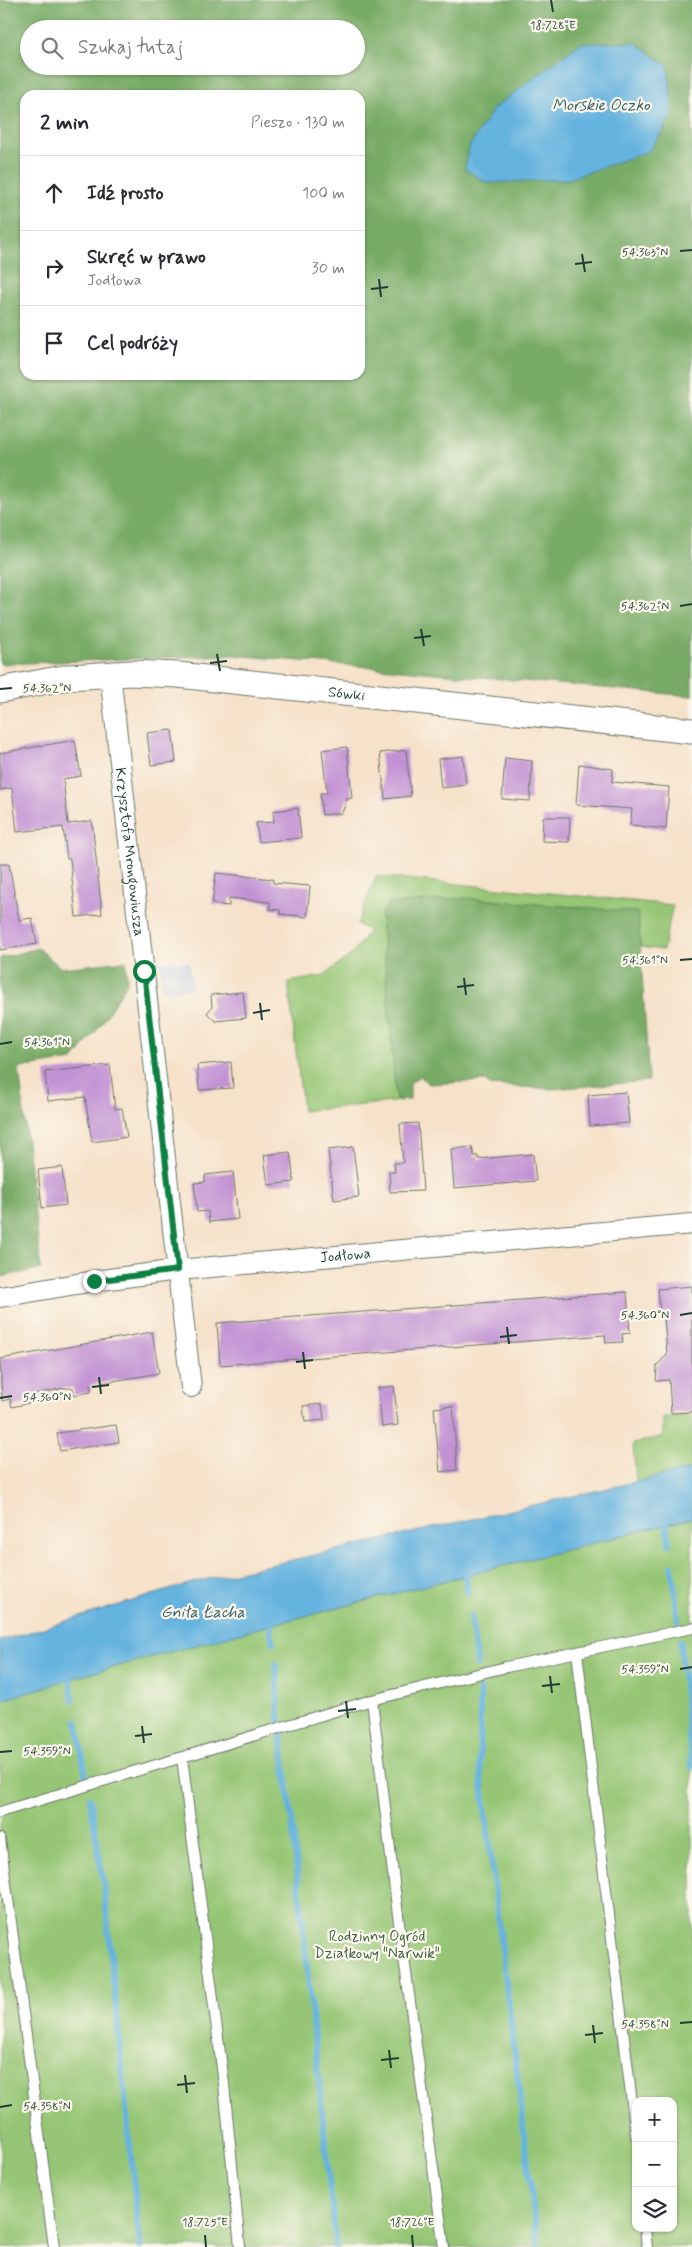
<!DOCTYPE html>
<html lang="pl">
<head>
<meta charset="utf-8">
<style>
	:root { --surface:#fff; --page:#f2f2f3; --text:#2b2b33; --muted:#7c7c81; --line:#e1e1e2 }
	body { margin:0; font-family:Mynerve,sans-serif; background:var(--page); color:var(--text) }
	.controls { position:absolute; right:15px; bottom:15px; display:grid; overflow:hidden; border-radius:10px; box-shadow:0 1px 4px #0004 }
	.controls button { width:45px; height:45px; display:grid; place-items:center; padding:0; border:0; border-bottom:1px solid var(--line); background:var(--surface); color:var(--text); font:25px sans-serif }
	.stop { position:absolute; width:15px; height:15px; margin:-11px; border:4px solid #0b8043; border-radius:50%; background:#fff }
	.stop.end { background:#0b8043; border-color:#fff; box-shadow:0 1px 5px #0008 }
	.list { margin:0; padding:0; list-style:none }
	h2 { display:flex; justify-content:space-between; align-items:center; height:65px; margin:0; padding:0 20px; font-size:21px }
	h2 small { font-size:16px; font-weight:400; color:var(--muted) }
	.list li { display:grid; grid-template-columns:32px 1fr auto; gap:15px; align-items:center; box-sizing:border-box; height:75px; padding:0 20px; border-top:1px solid var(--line) }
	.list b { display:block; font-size:19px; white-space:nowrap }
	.list p { margin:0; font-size:16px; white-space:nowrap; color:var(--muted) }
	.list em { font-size:16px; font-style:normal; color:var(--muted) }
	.icon { flex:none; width:28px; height:28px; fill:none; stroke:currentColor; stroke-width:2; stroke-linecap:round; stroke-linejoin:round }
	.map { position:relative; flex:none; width:692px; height:2247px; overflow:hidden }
	.search { position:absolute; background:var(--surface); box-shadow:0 1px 4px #0004; left:20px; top:20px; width:345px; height:55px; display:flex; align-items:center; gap:12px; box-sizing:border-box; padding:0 18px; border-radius:28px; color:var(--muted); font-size:19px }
	.panel { position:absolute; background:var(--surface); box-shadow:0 1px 4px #0004; left:20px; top:90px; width:345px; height:290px; border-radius:15px }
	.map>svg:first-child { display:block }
	.industrial { fill:#bcc3de }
	.green { fill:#96c675; stroke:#5a8254; fill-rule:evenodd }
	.forest { fill:#78ab66; stroke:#4c744d; fill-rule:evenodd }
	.water { fill:#65b3df; stroke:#42788a }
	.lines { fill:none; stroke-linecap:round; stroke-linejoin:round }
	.stream { stroke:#65b3df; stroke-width:6 }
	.building { fill:#c292d4 }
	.service-casing { stroke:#6a7668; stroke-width:12 }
	.minor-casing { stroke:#6a7668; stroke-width:22 }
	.tertiary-casing { stroke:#6a7668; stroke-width:27 }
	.service { stroke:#fff; stroke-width:10 }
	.minor { stroke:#fff; stroke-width:20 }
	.tertiary { stroke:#fff; stroke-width:25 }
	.route { stroke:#0b8043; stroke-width:6 }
	.ticks { fill:none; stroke:#1f3d34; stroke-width:2 }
	.labels { text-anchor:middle; stroke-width:4.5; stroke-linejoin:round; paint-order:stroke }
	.street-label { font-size:15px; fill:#1f3d34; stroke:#fbf7ec }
	.park-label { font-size:15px; fill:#3d5f44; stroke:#fbf7ec }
	.water-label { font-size:16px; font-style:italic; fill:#346067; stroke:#fbf7ec }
	.ticks-label { font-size:12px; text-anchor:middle; fill:#1f3d34; stroke:#fbf7ec; stroke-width:4.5; stroke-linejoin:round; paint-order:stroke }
</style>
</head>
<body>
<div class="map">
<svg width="692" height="2247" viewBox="0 0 692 2247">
	<rect width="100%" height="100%" fill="#fbf7ec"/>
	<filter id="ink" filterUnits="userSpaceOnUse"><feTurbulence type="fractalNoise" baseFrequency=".02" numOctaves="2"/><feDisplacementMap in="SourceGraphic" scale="10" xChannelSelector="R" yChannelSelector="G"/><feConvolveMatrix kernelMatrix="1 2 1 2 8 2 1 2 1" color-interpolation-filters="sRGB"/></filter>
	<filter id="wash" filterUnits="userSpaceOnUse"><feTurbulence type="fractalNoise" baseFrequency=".0096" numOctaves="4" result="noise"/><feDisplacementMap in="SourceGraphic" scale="20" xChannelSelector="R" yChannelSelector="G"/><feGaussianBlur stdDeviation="1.12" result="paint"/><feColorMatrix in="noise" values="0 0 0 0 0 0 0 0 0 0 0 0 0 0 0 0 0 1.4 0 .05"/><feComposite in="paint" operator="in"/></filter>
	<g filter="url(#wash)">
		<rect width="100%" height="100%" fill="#f6e1c9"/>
		<path class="industrial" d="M159,961l30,1 3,27 -30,2z"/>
		<path class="green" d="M376,876l297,29 -10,45 -23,-3 -2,-35 -257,3 15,184 5,2 -98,10 -15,-129 35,-6 29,-22 17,-23 -12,-7z
			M692,1415v54l-56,13 -3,-38 30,-8v-18z
			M692,1518v729h-692v-546l70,-22 200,-54zM636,2101h37v127h-37z"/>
		<path class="forest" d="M0,0h692v696l-459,-41 -233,9zM29,29h327v37h-327zM527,84l-57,61 24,-37zM25,95h335v280h-335z
			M465,898l173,14 11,169 -97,8 -63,-4 -3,-4 -58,3 -8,-8 -10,7v17l-14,-1 -15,-184 8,-11z
			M38,948l23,20 65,-7 1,22 -27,43 -27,34 -54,8 22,201 -41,8v-319z"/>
		<path class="water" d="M581,43h55l32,23 5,49 -24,36 -80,28 -82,4 -22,-14 5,-24 24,-37z
			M692,1469v49l-422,107 -200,54 -70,22v-60l195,-59z"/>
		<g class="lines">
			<path class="stream" d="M666,1523l3,21
				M672,1566l6,55
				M465,1575l3,18
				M471,1616l6,49
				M270,1625l3,18
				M680,1641l12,126
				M276,1664l3,56
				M70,1679l3,21
				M480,1690v77l58,480
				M77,1721l9,57
				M281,1735l11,86 44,426
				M90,1798l14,88 36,361"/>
		</g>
		<g id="blocks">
			<path class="building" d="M172,730l4,32 -25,3 -4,-32z
				M75,740l6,36 -18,3 5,45 24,-3 10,93 -26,3 -6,-58h-3l-4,-32 -46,5 -5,-44 -12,2v-37z
				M347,747l5,51 -5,1 -5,14 -20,2 -2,-22h7l-5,-43z
				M406,750l5,46 -26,3 -5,-46z
				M463,756l3,29 -25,3 -3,-29z
				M505,758l27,3 -2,40 -28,-2z
				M579,764l34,5 -1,13 57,5 -3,42 -36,-4 2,-16 -56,-4z
				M298,808l3,30 -42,4 -3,-19 18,-1 -1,-11z
				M543,817h27l-1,25 -27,-1z
				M0,864h9l10,56 13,-2 5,26 -37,6z
				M216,873l57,6v4l37,3 -3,31 -27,-3v-4l-10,-1v-7l-41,-4v8l-17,-2z
				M243,992l3,26 -31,3 -8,-8 5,-6 -1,-12z
				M231,1062l2,26 -34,2 -2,-25z
				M110,1065l5,44 7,-1 5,29 -35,5 -7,-45 -37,4 -3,-29z
				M626,1092l3,31 -39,3 -2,-31z
				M418,1123l5,68 -33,1 -1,-20h6l-1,-9h9l-3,-39z
				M353,1147l6,50 -25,3 -6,-50z
				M472,1147l2,9h4v3l55,-5 3,27 -82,7 -3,-39z
				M290,1152l4,30 -26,3 -4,-30z
				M62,1167l4,38 -24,3 -4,-38z
				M233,1172l5,47 -29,3 -1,-11 -11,1 -3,-29 11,-1v-7z
				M692,1286v126l-21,1 -2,-33 -13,1 1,-15 10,-12 -3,-39h-4l-2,-26z
				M627,1292l3,41 -8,1 1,8 -17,1 -1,-8 -385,30 -3,-42z
				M152,1332l7,41 -69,12 1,7 -17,3 -1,-7h-9l-37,8 2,7 -17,4 -2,-8 -8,2 -2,-42z
				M394,1386l4,39 -16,2 -4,-39z
				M322,1404l2,16 -19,2 -2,-16z
				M453,1406l4,64 -17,2 -6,-64z
				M116,1425l3,17 -59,9 -3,-18z"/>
		</g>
	</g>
	<g filter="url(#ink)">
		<use href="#blocks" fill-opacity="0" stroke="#6a7668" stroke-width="1"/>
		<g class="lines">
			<defs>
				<path id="service" d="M577,1652l59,484
					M372,1700l26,215 46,332
					M182,1758l42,326 16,163
					M0,1812l372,-112 134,-33 186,-39
					M0,1839l54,408
					M645,2228l2,19"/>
				<g id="minor">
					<path id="s1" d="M110,674l81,713"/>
					<path id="s2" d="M0,1297l94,-16 84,-11 514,-46"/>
				</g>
				<g id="tertiary">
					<path id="s3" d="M0,690l69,-13 62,-4 47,2 514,56"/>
				</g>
			</defs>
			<use href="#service" class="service-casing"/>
			<use href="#minor" class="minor-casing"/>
			<use href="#tertiary" class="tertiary-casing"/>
			<use href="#service" class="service"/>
			<use href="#minor" class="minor"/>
			<use href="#tertiary" class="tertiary"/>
		</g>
	</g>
	<g class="lines" filter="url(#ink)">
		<path class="route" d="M94,1281l84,-11 -34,-299"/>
	</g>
	<path class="ticks" d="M551,0l2,12M680,251l12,-1M582,254l3,18M575,264l17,-2M379,279l2,18M371,289l17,-2M680,606l12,-2M421,629l3,17M414,638l17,-2M217,654l3,17M210,663l17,-2M0,689l12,-1M680,960l12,-1M464,978l2,17M457,987l17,-2M260,1003l2,17M253,1013l17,-3M0,1044l12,-2M680,1315l12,-2M507,1327l2,17M500,1337l17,-2M303,1352l2,17M296,1362l17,-2M99,1377l2,17M92,1387l17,-2M0,1398l12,-2M680,1669l12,-2M550,1676l2,17M542,1686l18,-2M346,1701l2,17M338,1711l18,-2M142,1726l2,17M135,1736l17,-2M0,1752l12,-1M680,2023l12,-1M593,2025l2,18M585,2035l18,-2M389,2050l2,18M381,2060l18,-2M185,2075l2,18M177,2085l18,-2M0,2107l12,-2M205,2235l1,12M412,2235l1,12"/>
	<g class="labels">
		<g class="street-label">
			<text dy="5" stroke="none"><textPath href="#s3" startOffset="349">Sówki</textPath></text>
			<text dy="5" stroke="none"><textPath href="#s1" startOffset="179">Krzysztofa Mrongowiusza</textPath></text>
			<text dy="5" stroke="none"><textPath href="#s2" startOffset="348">Jodłowa</textPath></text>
		</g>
		<g class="park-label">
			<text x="377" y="1941">Rodzinny Ogród<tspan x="377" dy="17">Działkowy "Narwik"</tspan></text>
		</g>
		<g class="water-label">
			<text x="601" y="110">Morskie Oczko</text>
			<text x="203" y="1617">Gniła Łacha</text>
		</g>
	</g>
	<g class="ticks-label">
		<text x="553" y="29">18.728°E</text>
		<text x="645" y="256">54.363°N</text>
		<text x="645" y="610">54.362°N</text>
		<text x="47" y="692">54.362°N</text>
		<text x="645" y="964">54.361°N</text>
		<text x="47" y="1046">54.361°N</text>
		<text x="645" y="1319">54.360°N</text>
		<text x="47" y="1401">54.360°N</text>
		<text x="645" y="1673">54.359°N</text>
		<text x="47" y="1755">54.359°N</text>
		<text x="645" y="2028">54.358°N</text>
		<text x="47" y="2110">54.358°N</text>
		<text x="205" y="2226">18.725°E</text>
		<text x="412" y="2226">18.726°E</text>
	</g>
</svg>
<div class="controls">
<button>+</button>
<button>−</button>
<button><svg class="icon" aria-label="layers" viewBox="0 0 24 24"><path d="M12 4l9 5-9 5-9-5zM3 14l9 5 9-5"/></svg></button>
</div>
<div class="stop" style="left:144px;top:971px"></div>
<div class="stop end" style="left:94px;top:1281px"></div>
<div class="search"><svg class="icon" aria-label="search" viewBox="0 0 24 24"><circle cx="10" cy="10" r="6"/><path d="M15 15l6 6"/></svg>Szukaj tutaj</div>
<section class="panel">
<h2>2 min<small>Pieszo · 130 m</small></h2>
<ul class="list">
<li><svg class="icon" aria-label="ahead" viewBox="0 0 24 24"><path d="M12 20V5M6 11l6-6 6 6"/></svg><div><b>Idź prosto</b></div><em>100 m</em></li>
<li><svg class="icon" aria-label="right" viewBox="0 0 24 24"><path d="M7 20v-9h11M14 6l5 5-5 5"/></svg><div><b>Skręć w prawo</b><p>Jodłowa</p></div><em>30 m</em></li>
<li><svg class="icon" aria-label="arrive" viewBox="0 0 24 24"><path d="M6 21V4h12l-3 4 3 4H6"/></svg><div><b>Cel podróży</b></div></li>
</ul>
</section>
</div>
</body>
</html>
